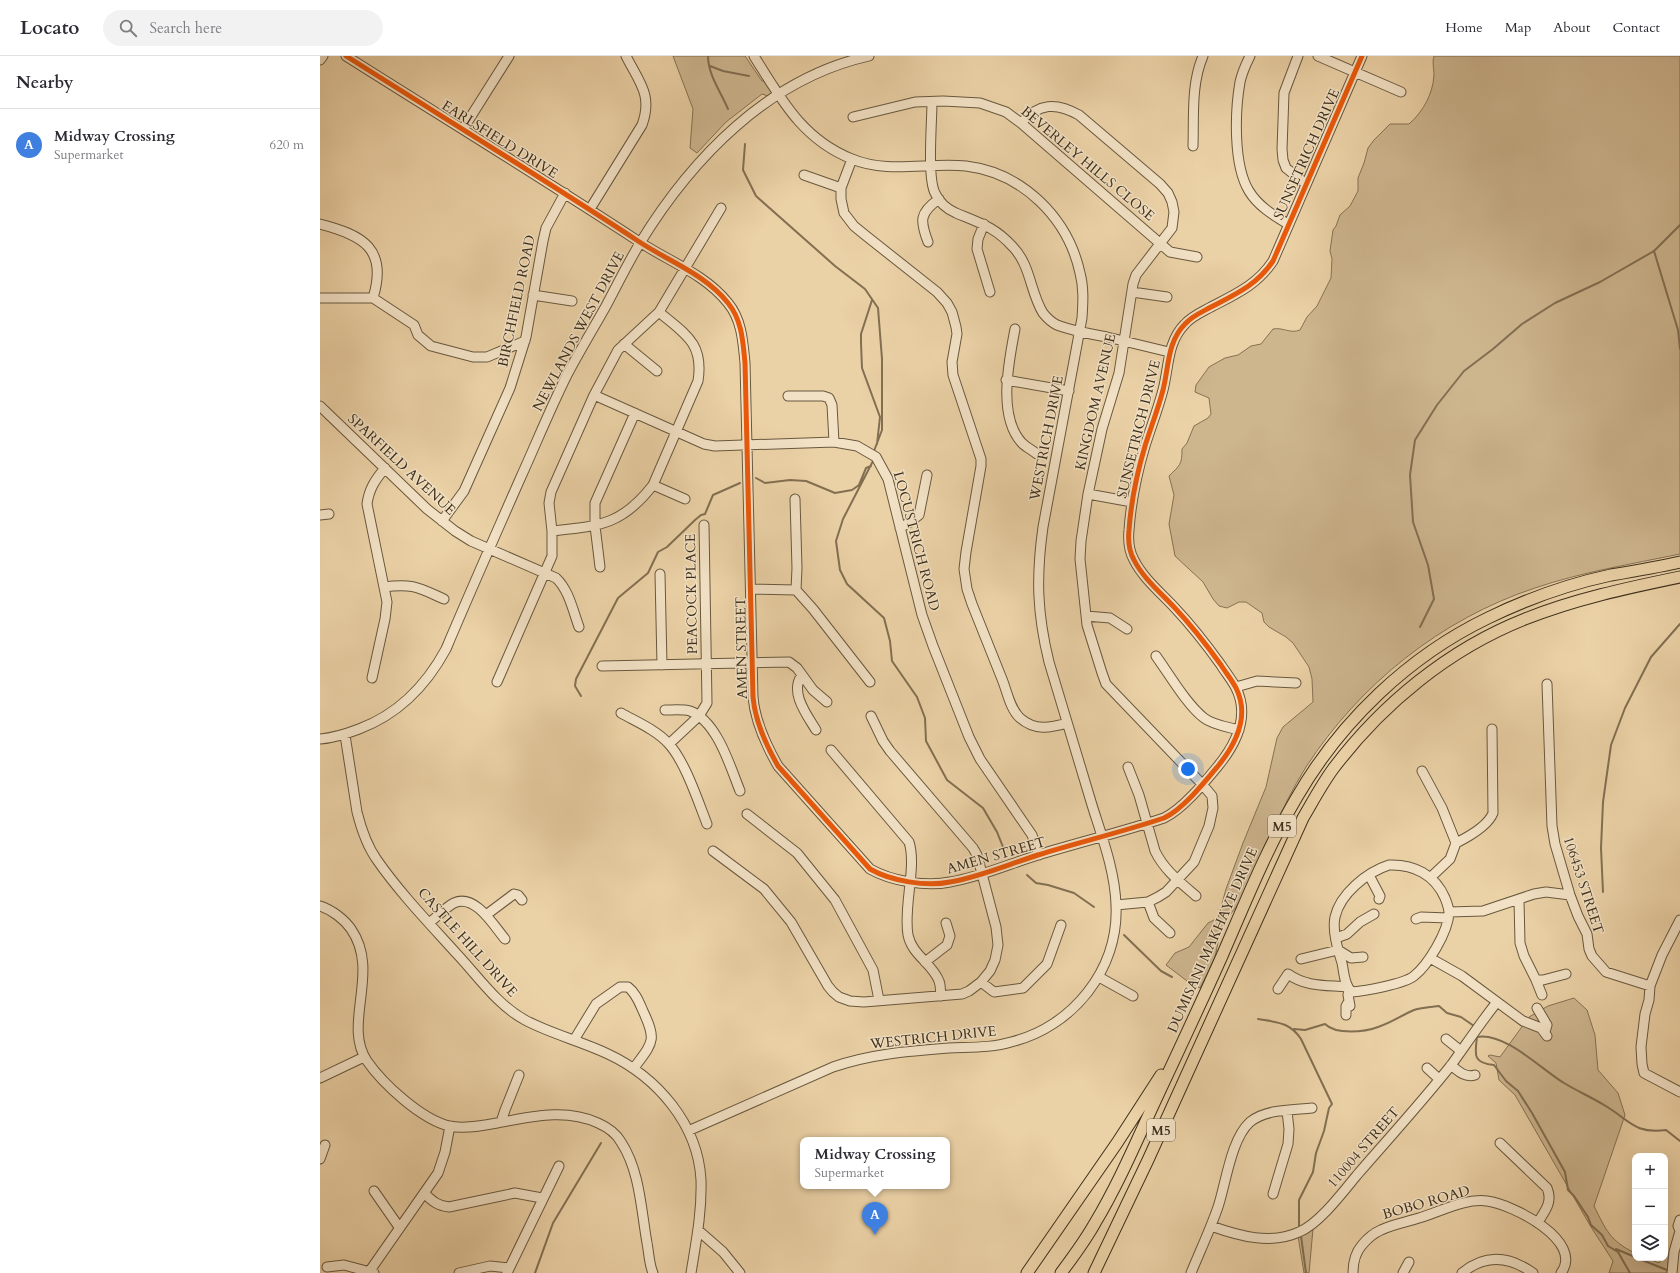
<!DOCTYPE html>
<html lang="en">
<head>
<meta charset="utf-8">
<style>
	:root { --surface:#fff; --page:#f2f2f3; --text:#2b2b33; --muted:#7c7c81; --line:#e1e1e2; --accent:#8f2418 }
	body { margin:0; font-family:Cardo,serif; background:var(--page); color:var(--text) }
	.controls { position:absolute; right:12px; bottom:12px; display:grid; overflow:hidden; border-radius:8px; box-shadow:0 4px 16px #0002 }
	.controls button { width:36px; height:36px; display:grid; place-items:center; padding:0; border:0; border-bottom:1px solid var(--line); background:var(--surface); color:var(--text); font:20px sans-serif }
	.you { position:absolute; left:868px; top:713px; width:14px; height:14px; margin:-10px; border:3px solid #fff; border-radius:50%; background:#1a73e8; box-shadow:0 0 0 6px #1a73e833 }
	.badge { display:grid; place-items:center; width:26px; height:26px; border-radius:50%; background:var(--accent); color:#fff; font-size:13px; font-weight:700 }
	.pin { position:absolute; translate:-50% -33px; filter:drop-shadow(0 1px 2px #0008) }
	.pin::after { content:''; position:absolute; top:21px; width:14px; height:12px; background:inherit; clip-path:polygon(0 0,100% 0,50% 100%) }
	.popup { position:absolute; left:480px; top:1081px; width:150px; height:52px; box-sizing:border-box; display:grid; place-content:center; border-radius:8px; background:var(--surface); filter:drop-shadow(0 1px 3px #0005); font-size:13px; white-space:nowrap; color:var(--muted) }
	.popup b { font-size:15px; color:var(--text) }
	.popup::after { content:''; position:absolute; left:50%; top:100%; margin-left:-8px; border:8px solid transparent; border-top-color:var(--surface) }
	.list { margin:0; padding:0; list-style:none }
	h2 { display:flex; justify-content:space-between; align-items:center; height:52px; margin:0; padding:0 16px; font-size:17px }
	h2 small { font-size:13px; font-weight:400; color:var(--muted) }
	.list li { display:grid; grid-template-columns:26px 1fr auto; gap:12px; align-items:center; box-sizing:border-box; height:72px; padding:0 16px; border-top:1px solid var(--line) }
	.list b { display:block; font-size:15px; white-space:nowrap }
	.list p { margin:0; font-size:13px; white-space:nowrap; color:var(--muted) }
	.list em { font-size:13px; font-style:normal; color:var(--muted) }
	.icon { flex:none; width:22px; height:22px; fill:none; stroke:currentColor; stroke-width:2; stroke-linecap:round; stroke-linejoin:round }
	.map { position:relative; flex:none; width:1360px; height:1217px; overflow:hidden }
	header { display:flex; align-items:center; gap:24px; box-sizing:border-box; height:56px; padding:0 20px; background:var(--surface); border-bottom:1px solid var(--line) }
	header strong { font-size:19px }
	nav { display:flex; gap:22px; margin-inline-start:auto; font-size:14px }
	.search { width:280px; height:36px; background:var(--page); display:flex; align-items:center; gap:10px; box-sizing:border-box; padding:0 14px; border-radius:22px; color:var(--muted); font-size:15px }
	main { display:flex }
	aside { flex:1; background:var(--surface) }
	.map>svg:first-child { display:block }
	.green { fill:#cdb58e; stroke:#857254 }
	.lines { fill:none; stroke-linecap:round; stroke-linejoin:round }
	.stream { stroke:#826f52; stroke-width:2 }
	.minor-casing { stroke:#68583e; stroke-width:11 }
	.major-casing { stroke:#3d2f1b; stroke-width:13 }
	.minor { stroke:#f2e1c5; stroke-width:9 }
	.major { stroke:#ebd1a6; stroke-width:11 }
	.cycleway-casing { stroke:#f2e1c5; stroke-width:8 }
	.cycleway { stroke:#e8590c; stroke-width:5 }
	.labels { text-anchor:middle; stroke-width:3; stroke-linejoin:round; paint-order:stroke }
	.shield { fill:#f2e1c5; stroke:#73644e; stroke-width:1 }
	.shield-label { font-size:13px; font-weight:bold; fill:#3d2f1b }
	.street-label { font-size:14px; fill:#3d2f1b; stroke:#f2e1c5 }
</style>
</head>
<body>
<header>
<strong>Locato</strong>
<div class="search"><svg class="icon" aria-label="search" viewBox="0 0 24 24"><circle cx="10" cy="10" r="6"/><path d="M15 15l6 6"/></svg>Search here</div>
<nav><a>Home</a><a>Map</a><a>About</a><a>Contact</a></nav>
</header>
<main>
<aside>
<h2>Nearby<small></small></h2>
<ul class="list">
<li><span class="badge" style="background:#3f7fe0">A</span><div><b>Midway Crossing</b><p>Supermarket</p></div><em>620 m</em></li>
</ul>
</aside>
<div class="map">
<svg width="1360" height="1217" viewBox="0 0 1360 1217">
	<rect width="100%" height="100%" fill="#ebd1a6"/>
	<filter id="stains"><feTurbulence type="fractalNoise" baseFrequency=".005" numOctaves="4"/><feColorMatrix values="0 0 0 0 .2 0 0 0 0 .09 0 0 0 0 .02 0 0 0 .5 -.17"/></filter>
	<radialGradient id="worn" r=".72"><stop offset=".6" stop-color="#630" stop-opacity="0"/><stop offset="1" stop-color="#630" stop-opacity=".3"/></radialGradient>
	<path class="green" d="M353,0h72l17,25 15,2 12,20 -27,-9 -36,28 -29,31 -7,-5 3,-39z
		M1114,0h246v498c-48,10 -98,18 -145,34 -94,31 -175,96 -229,179 -27,43 -44,92 -68,137 -4,7 -10,12 -14,19 -6,11 -6,22 -9,34 -4,10 -10,21 -15,31l-9,-4 -25,-19 9,-12 14,-6 19,-24 10,-5 8,-29 17,-46 23,-56 11,-49 6,-11 30,-25 -1,-23 -3,-12 -16,-24 -7,-6 -17,-10 -5,-5 -2,-9 -16,-11h-7l-12,6 -8,-2 -6,-7 -10,-17 -28,-26 -6,-32 5,-29 -5,-19c11,-11 13,-11 13,-27l5,-6 7,-17 14,-8 3,-4 -2,-16 -14,-6 1,-7 13,-18 16,-9 13,-3 13,-9 10,-2 12,-15c10,-2 17,5 27,1l7,-13 10,-11 14,-28 1,-19 -2,-8 3,-21 3,-4 4,-11 10,-9 8,-15v-13l6,-15 4,-15 6,-8 16,-16h19c14,-12 24,-30 25,-49 0,-7 -2,-12 0,-19z
		M1254,942l13,12 8,25 3,35 20,23 7,22 -31,91c12,24 16,35 41,47v5h11l13,5 3,-5h3l1,-8 3,4 -2,19h-58l4,-12 -22,-34 -76,-132 -16,-15 -3,-17 -8,-7 2,-1 10,2 29,-40 19,-11z
		M993,1173l-4,44h-5l-6,-37z"/>
	<g class="lines">
		<path class="stream" d="M388,0c0,19 13,36 20,53
			M390,10l13,5 26,5
			M425,88l-2,26 13,26 79,70 30,23 13,19 4,51v71l-8,21
			M1334,195l24,79 2,19
			M552,244l-11,34v9l1,25 18,49 -3,27
			M553,405l-30,58 -7,22 4,29 7,14 37,34 6,23 2,20 25,36 8,21 1,23 21,39 36,28 14,24 8,20
			M436,422l9,5 25,-3 16,1 29,12 17,-3 7,-5 7,-17 5,-2
			M1100,571l14,-28 -6,-34 -15,-43 -3,-47 5,-35 22,-35 27,-34 29,-22 29,-25 33,-21 45,-21 54,-31 26,-26
			M261,640l-6,-10 1,-7 42,-81 30,-25 10,-21 9,-5 28,-27 6,-5 4,-1 8,-19 27,-12
			M707,819l9,8 12,2 26,8 20,14
			M1283,836l-2,-44 2,-46 8,-57 14,-37 26,-51 29,-33
			M804,879l37,36 11,6
			M938,963c18,3 32,3 43,20l31,65 -3,4 -5,23 -8,22 -3,19 -14,28v26
			M974,973l11,1 20,-6c11,11 40,8 53,3 13,-4 24,-12 36,-17 8,-3 17,-3 25,-4l8,7 14,4 13,9
			M981,1180l5,37
			M1296,1193l19,8
			M1317,1202l30,12
			M215,1217l18,-50 48,-80
			M1310,1217l-12,-21 -10,-6 -6,-11 -11,-10 -3,-8 -14,-21 -6,-6 -3,-18 -33,-59 -14,-22 -12,-10 -12,-16c-22,-2 -19,-11 -17,-28 28,-5 64,32 87,46 13,8 27,14 40,22 26,15 29,29 62,25l14,11"/>
		<defs>
			<path id="minor" d="M26,0c98,62 196,122 292,185 30,20 67,33 90,62 14,17 15,39 17,60l8,334c2,24 13,48 25,69l92,103c21,12 56,18 80,13 30,-5 59,-18 88,-27 42,-13 84,-23 126,-37 19,-9 40,-35 54,-52 18,-22 32,-50 18,-78 -4,-8 -10,-15 -15,-23 -15,-21 -30,-40 -47,-58 -14,-15 -31,-29 -40,-47 -5,-9 -6,-20 -5,-30 2,-28 8,-57 16,-84 6,-19 13,-37 18,-56 6,-23 4,-48 22,-66 7,-8 17,-12 26,-17 25,-13 46,-22 62,-46l89,-205
				M930,0c-4,8 -8,17 -10,26 -5,29 -7,83 9,109 9,15 24,24 39,33
				M978,0l-14,37 -2,56 1,11 3,8 20,16
				M998,0l83,36
				M0,4l3,-4
				M612,46c0,20 -5,75 3,91 4,9 12,16 21,20 24,10 39,14 57,34 18,19 17,45 30,66 4,5 8,9 14,12 16,6 33,9 50,12 21,5 41,10 62,15
				M533,61l62,-15 28,-1 37,2 26,9 15,11 149,129 27,5
				M701,67c18,-20 35,-21 58,-8l81,69 8,9 4,9 2,10 -2,16 -36,47 -3,9 -14,89 -17,56 -14,65 -7,47 -1,18 7,66 15,48 4,11 96,100 10,12 1,12 -4,18 -15,36 -28,30 -8,5 -10,5 -32,3
				M143,73l46,-73
				M873,90c1,-30 -2,-62 10,-90
				M532,103l-11,29v11l3,14 10,13 11,9 72,57 10,11 5,9 4,15 1,7 -5,28 1,13 28,84v7l-15,86 -2,17 3,20 5,15c10,25 20,50 30,75 5,12 8,30 18,39 15,13 30,10 47,5
				M484,119l37,13
				M270,153l52,-84c11,-30 -3,-43 -16,-69
				M0,168c43,11 68,25 53,74
				M664,168l-6,15 -1,10 13,43
				M608,186c-8,-21 -9,-29 11,-43
				M812,236l35,5
				M213,239l39,6
				M0,242h53l41,27 4,10 13,11 42,11h14l38,-16
				M695,273c-6,32 -18,87 7,114 4,4 10,7 15,11
				M304,288l33,27
				M686,324l63,11
				M274,339l110,49 11,2 119,-4 23,4 19,11 12,22 34,136 11,31 36,91 11,22 52,76 7,20
				M468,340h35l6,2 3,7 2,37
				M0,350l107,103 28,22 16,10 85,37c13,12 17,33 23,49
				M333,429l32,14
				M768,438l44,8
				M475,443l2,69 -1,22
				M0,459l9,-1
				M122,465l22,-30 46,-103 16,-51 17,-96 3,-13 19,-35
				M580,472l10,-6 9,-7 8,-40
				M232,475c48,-5 70,-6 101,-46l45,-104c6,-38 -13,-47 -39,-69
				M280,511l-5,-41v-23l40,-90
				M340,518l2,91
				M64,531c29,-4 35,1 60,12
				M432,533l44,1 17,19 57,73
				M766,560l24,2 17,11
				M836,600c13,18 31,49 48,62 9,7 24,9 35,12
				M282,610l187,-4 8,6 16,22 14,12
				M482,619c-13,17 5,40 14,55
				M52,622l13,-59 2,-17 -20,-98c2,-15 8,-24 18,-36
				M177,626l55,-126v-25l-3,-28 2,-11 43,-97 24,-45 41,-38 62,-104
				M1227,628l5,142 3,18 15,51 8,21 9,18 2,15 3,7 14,16 44,14
				M916,631l21,-6 39,2
				M345,654c8,0 18,-1 25,1 27,10 40,55 50,80
				M301,657c16,9 35,17 47,30 17,18 30,58 39,81
				M25,679l12,77c4,16 10,34 20,48 23,33 52,63 79,93 21,22 41,52 69,67 26,14 56,21 83,34 49,23 90,70 93,126 1,32 -5,62 -10,93
				M0,683c14,-1 26,-5 39,-10 40,-15 67,-43 87,-80 24,-57 49,-113 74,-170 16,-35 30,-70 47,-104 12,-23 26,-46 39,-69 11,-21 22,-43 34,-63 52,-85 129,-165 229,-187
				M349,688l30,-28 8,-13 -3,-178
				M511,694l78,92c8,25 -6,65 -1,93 4,20 24,28 31,46 2,5 1,10 2,15
				M808,711l11,28 16,56c9,19 26,32 41,45
				M1102,715l20,37 14,35 -6,16 -19,18
				M427,758l50,39 38,47 38,70 6,30
				M1136,787c12,-6 32,-17 37,-30l-1,-84
				M393,795l51,38 27,33 37,64 5,6 6,5 11,4 14,1 98,-8 7,-3 12,-9 9,-11 5,-11 3,-15 -2,-18 -19,-72 -4,-7 -83,-97 -7,-10 -12,-25
				M1069,809c25,-1 46,10 56,33 2,5 4,11 4,15 -1,19 -21,52 -35,63 -10,8 -49,15 -62,16 -8,-6 -8,-20 -10,-29 -4,-13 -10,-32 -7,-46 5,-23 32,-45 54,-52z
				M1049,819l11,21 -1,3
				M1199,844l1,43 4,13 12,24h7l23,-6
				M828,846l6,16 16,15
				M0,850c12,4 24,13 31,23 30,43 -9,95 16,132 16,23 54,58 82,65 15,3 33,0 48,-3 34,-6 68,-15 101,0 9,4 18,10 23,19 19,29 20,67 26,101 2,10 2,21 6,30
				M1129,856l34,-1 51,-17 12,-2 24,3
				M166,859l28,-21 4,1 4,5
				M1096,863l5,-2 27,1
				M1360,864l-18,35 -12,31 -1,14 -4,14 -4,33 1,17 2,9 36,19
				M109,867c8,-6 17,-16 25,-20 21,-10 40,23 51,36
				M1016,882l11,-4 13,-12 14,-8
				M1110,902l32,18 61,45 18,7 6,8
				M981,903l37,-9 13,8 12,-1
				M605,906l22,-17 3,-9 -4,-13
				M779,921l34,19
				M1216,924l6,15
				M661,926l13,10 29,-4 24,-24 14,-39
				M958,933l10,-15c18,13 38,11 59,13
				M1029,934l-1,5 2,11
				M1217,952l10,17 -2,7
				M1026,959v-9l3,-5
				M1126,983l15,12
				M254,984l22,-36 24,-17h8c8,6 11,15 15,24 14,30 10,31 -9,57
				M1131,1009c7,6 14,13 24,10
				M1107,1012l12,11
				M0,1022l44,-21
				M181,1066l4,-12 14,-35
				M368,1075l145,-64c38,-13 76,-16 116,-19 21,-1 43,0 62,-6 62,-15 108,-73 105,-137 -1,-34 -14,-68 -24,-100 -14,-48 -29,-95 -43,-143 -12,-49 -13,-85 -6,-135l39,-209c1,-15 2,-30 -2,-45 -12,-55 -57,-100 -114,-107 -38,-4 -78,8 -114,-7 -50,-20 -71,-60 -98,-103
				M1180,1087l47,45c6,14 -2,23 -9,34
				M0,1103l5,-14
				M54,1135l25,36
				M104,1137c8,8 14,13 25,14l66,-14 27,5
				M953,1138l15,-50 1,-15 -2,-18
				M891,1170c28,10 60,19 88,6 20,-8 44,-40 58,-57 32,-37 65,-73 95,-111 15,-21 29,-42 45,-62
				M379,1175l24,21 17,21
				M7,1211l17,-2 30,8
				M49,1216l69,-99 7,-21 5,-26
				M139,1217l31,-7 19,2
				M187,1217l52,-107
				M871,1217c9,-22 19,-43 27,-66 8,-24 13,-68 32,-85 16,-13 42,-12 62,-14
				M1033,1217c0,-11 2,-20 9,-28 5,-6 12,-12 19,-15 12,-6 26,-8 38,-12 21,-6 45,-20 68,-17 25,3 98,40 74,72
				M1083,1217l6,-11
				M1142,1217c23,-19 47,-17 71,0
				M1352,1217l2,-21 6,-21 -2,-5 2,-6"/>
			<path id="major" d="M707,1217l90,-130 44,-68
				M741,1217c12,-16 24,-32 34,-50 24,-40 42,-83 62,-126 22,-47 44,-94 65,-141 23,-53 45,-108 75,-159 44,-76 112,-141 191,-179 39,-19 81,-34 123,-43 23,-4 46,-8 69,-13
				M774,1217l54,-113 155,-342c10,-17 19,-34 30,-49 49,-65 116,-120 192,-150 50,-20 102,-31 155,-42"/>
		</defs>
		<use href="#minor" class="minor-casing"/>
		<use href="#major" class="major-casing"/>
		<use href="#minor" class="minor"/>
		<use href="#major" class="major"/>
		<defs>
			<path id="cycleway" d="M26,0c98,62 196,122 292,185 30,20 67,33 90,62 14,17 15,39 17,60l8,334c2,24 13,48 25,69l92,103c21,12 56,18 80,13 30,-5 59,-18 88,-27 42,-13 84,-23 126,-37 19,-9 40,-35 54,-52 18,-22 32,-50 18,-78 -4,-8 -10,-15 -15,-23 -15,-21 -30,-40 -47,-58 -14,-15 -31,-29 -40,-47 -5,-9 -6,-20 -5,-30 2,-28 8,-57 16,-84 6,-19 13,-37 18,-56 6,-23 4,-48 22,-66 7,-8 17,-12 26,-17 25,-13 46,-22 62,-46l89,-205"/>
		</defs>
		<use href="#cycleway" class="cycleway-casing"/>
		<use href="#cycleway" class="cycleway"/>
	</g>
	<g class="labels">
		<g class="shield">
			<rect x="948" y="759" width="28" height="22" rx="3"/>
			<rect x="827" y="1063" width="28" height="22" rx="3"/>
		</g>
		<g class="shield-label">
			<text x="962" y="775">M5</text>
			<text x="841" y="1079">M5</text>
		</g>
		<g class="street-label">
			<text transform="translate(180 83) rotate(32)" y="5">EARLSFIELD DRIVE</text>
			<text transform="translate(986 98) rotate(-66)" y="5">SUNSETRICH DRIVE</text>
			<text transform="translate(768 107) rotate(40)" y="5">BEVERLEY HILLS CLOSE</text>
			<text transform="translate(196 245) rotate(-78)" y="5">BIRCHFIELD ROAD</text>
			<text transform="translate(258 275) rotate(-62)" y="5">NEWLANDS WEST DRIVE</text>
			<text transform="translate(775 346) rotate(-77)" y="5">KINGDOM AVENUE</text>
			<text transform="translate(818 373) rotate(-76)" y="5">SUNSETRICH DRIVE</text>
			<text transform="translate(726 382) rotate(-79)" y="5">WESTRICH DRIVE</text>
			<text transform="translate(82 408) rotate(43)" y="5">SPARFIELD AVENUE</text>
			<text transform="translate(597 485) rotate(75)" y="5">LOCUSTRICH ROAD</text>
			<text transform="translate(371 538) rotate(-91)" y="5">PEACOCK PLACE</text>
			<text transform="translate(421 592) rotate(-91)" y="5">AMEN STREET</text>
			<text transform="translate(676 799) rotate(-16)" y="5">AMEN STREET</text>
			<text transform="translate(1264 829) rotate(72)" y="5">106453 STREET</text>
			<text transform="translate(892 884) rotate(-66)" y="5">DUMISANI MAKHAYE DRIVE</text>
			<text transform="translate(148 886) rotate(48)" y="5">CASTLE HILL DRIVE</text>
			<text transform="translate(613 981) rotate(-6)" y="5">WESTRICH DRIVE</text>
			<text transform="translate(1043 1091) rotate(-49)" y="5">110004 STREET</text>
			<text transform="translate(1106 1146) rotate(-16)" y="5">BOBO ROAD</text>
		</g>
	</g>
	<rect width="100%" height="100%" filter="url(#stains)"/>
	<rect width="100%" height="100%" fill="url(#worn)"/>
</svg>
<div class="controls">
<button>+</button>
<button>−</button>
<button><svg class="icon" aria-label="layers" viewBox="0 0 24 24"><path d="M12 4l9 5-9 5-9-5zM3 14l9 5 9-5"/></svg></button>
</div>
<div class="you"></div>
<div class="pin badge" style="left:555px;top:1179px;background:#3f7fe0">A</div>
<div class="popup"><b>Midway Crossing</b>Supermarket</div>
</div>
</main>
</body>
</html>
